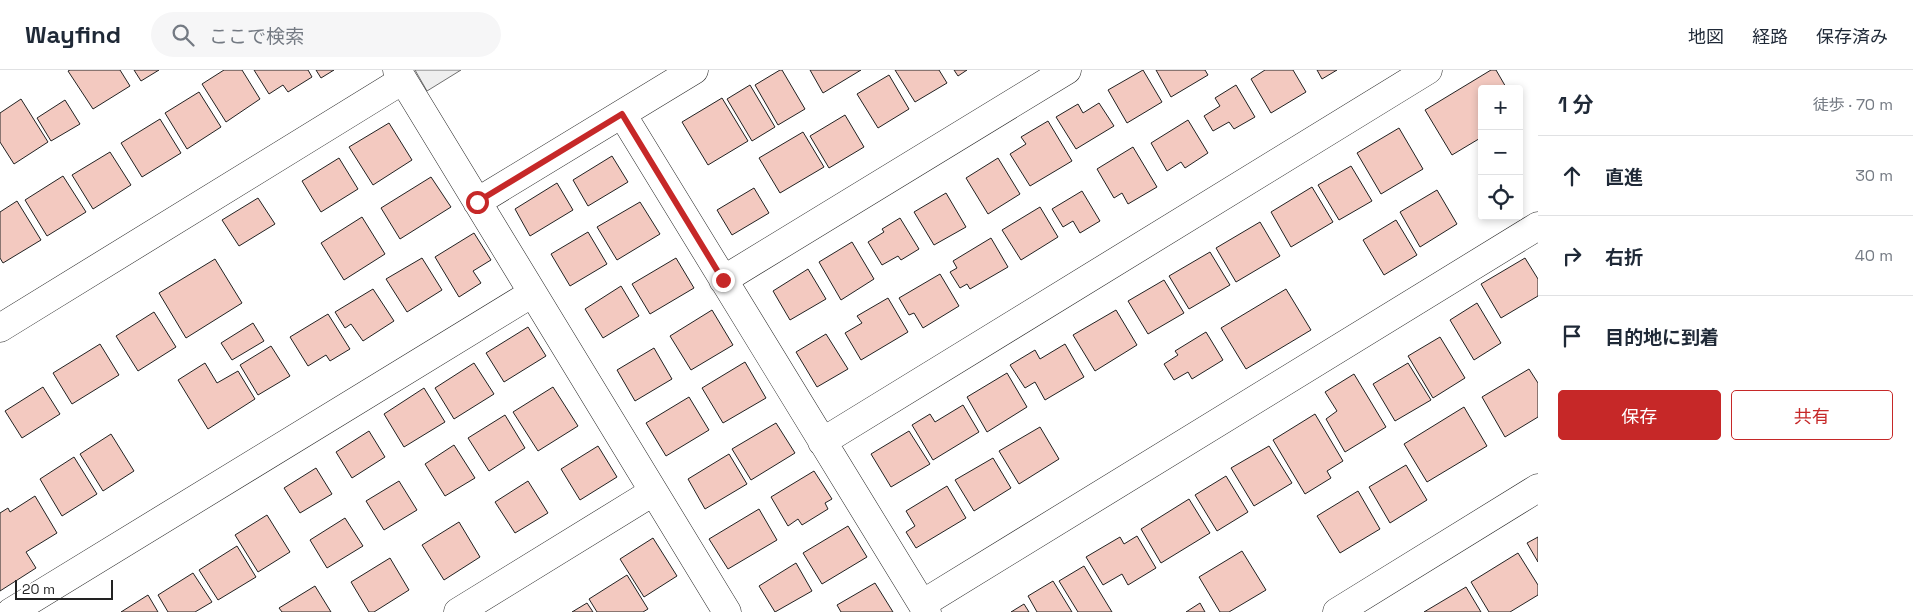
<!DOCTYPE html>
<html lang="ja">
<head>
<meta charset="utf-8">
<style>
	:root { --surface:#fff; --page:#f6f6f7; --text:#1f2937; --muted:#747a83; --line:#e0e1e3; --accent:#c62828 }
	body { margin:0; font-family:"Space Grotesk","Noto Sans JP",sans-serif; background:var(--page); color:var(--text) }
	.controls { position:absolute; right:15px; top:15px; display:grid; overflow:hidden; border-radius:5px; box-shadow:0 2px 8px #0003 }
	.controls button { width:45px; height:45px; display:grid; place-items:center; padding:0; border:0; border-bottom:1px solid var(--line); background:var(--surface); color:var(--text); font:25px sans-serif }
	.scale { position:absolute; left:15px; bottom:12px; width:98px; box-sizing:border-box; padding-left:5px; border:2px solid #222; border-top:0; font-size:14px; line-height:18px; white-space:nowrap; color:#222; -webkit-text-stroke:4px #fff; paint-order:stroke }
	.stop { position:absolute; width:15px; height:15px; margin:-11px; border:4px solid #c62828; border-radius:50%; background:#fff }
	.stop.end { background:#c62828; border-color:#fff; box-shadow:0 1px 5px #0008 }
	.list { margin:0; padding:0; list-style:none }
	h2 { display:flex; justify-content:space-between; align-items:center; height:65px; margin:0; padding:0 20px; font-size:21px }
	h2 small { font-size:16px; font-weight:400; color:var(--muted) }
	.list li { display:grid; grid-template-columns:32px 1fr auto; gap:15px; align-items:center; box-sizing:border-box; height:80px; padding:0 20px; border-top:1px solid var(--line) }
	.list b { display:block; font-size:19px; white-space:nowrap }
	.list em { font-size:16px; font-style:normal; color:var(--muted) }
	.actions { display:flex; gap:10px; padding:15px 20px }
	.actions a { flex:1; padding:11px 0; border:1px solid var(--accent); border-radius:5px; text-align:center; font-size:18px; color:var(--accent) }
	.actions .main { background:var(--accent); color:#fff }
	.icon { flex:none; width:28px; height:28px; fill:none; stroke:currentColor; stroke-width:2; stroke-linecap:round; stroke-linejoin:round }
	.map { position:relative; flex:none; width:1538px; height:542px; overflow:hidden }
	header { display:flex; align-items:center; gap:30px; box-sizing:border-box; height:70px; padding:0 25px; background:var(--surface); border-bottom:1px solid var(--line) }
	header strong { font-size:24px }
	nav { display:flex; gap:28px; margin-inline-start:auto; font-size:18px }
	.search { width:350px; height:45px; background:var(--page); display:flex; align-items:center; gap:12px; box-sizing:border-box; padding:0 18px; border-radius:28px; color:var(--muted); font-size:19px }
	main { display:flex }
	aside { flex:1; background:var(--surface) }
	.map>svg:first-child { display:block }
	.green { fill:#eee; stroke:#6f6f6f }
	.building { fill:#f3c9c0; stroke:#222 }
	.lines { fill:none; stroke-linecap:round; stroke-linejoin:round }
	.street-casing { stroke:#222; stroke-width:29 }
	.street { stroke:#fff; stroke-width:28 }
	.route { stroke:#c62828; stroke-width:6 }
</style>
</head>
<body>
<header>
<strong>Wayfind</strong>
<div class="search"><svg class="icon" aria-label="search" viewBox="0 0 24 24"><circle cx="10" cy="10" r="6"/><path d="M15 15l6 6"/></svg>ここで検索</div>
<nav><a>地図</a><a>経路</a><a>保存済み</a></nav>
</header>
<main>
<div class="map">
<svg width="1538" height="542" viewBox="0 0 1538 542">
	<rect width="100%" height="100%" fill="#fff"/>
	<path class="green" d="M415,0h46l-34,21z"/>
	<path class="building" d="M70,0h50l10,16 -37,23 -25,-38z
		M134,0h25l-18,11z
		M224,0h18l18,29 -34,23 -24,-38z
		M254,0h54l4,7 -24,15 -5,-7 -14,9z
		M316,0h18l-13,8z
		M780,0h2l23,39 -27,16 -23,-40z
		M810,0h51l-38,23z
		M895,0h44l8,13 -32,19z
		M954,0h13l-9,6z
		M1143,0l19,32 -35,21 -19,-33z
		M1156,0h49l3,5 -37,22z
		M1265,0h28l13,22 -35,21 -20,-34z
		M1317,0h20l-15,9z
		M1491,0h5l11,19h-25v48l-30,18 -27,-45z
		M889,5l20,34 -31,19 -21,-34z
		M750,15l25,42 -23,14 -25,-42z
		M1236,15l19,32 -21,12 -5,-7 -16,9 -9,-15 16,-10 -5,-8z
		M199,22l22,35 -34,22 -22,-36z
		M722,28l26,43 -40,24 -26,-43z
		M21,29l27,43 -34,22 -14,-22v-29z
		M65,30l15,24 -29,17 -14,-23z
		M1099,33l15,23 -38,23 -20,-32 22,-13 5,9z
		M845,45l19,32 -35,21 -19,-32z
		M160,49l21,34 -39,24 -21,-34z
		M1188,50l20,33 -23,15 -4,-6 -14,9 -16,-28z
		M1048,51l24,40 -42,25 -20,-32 16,-10 -5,-7z
		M389,53l23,37 -39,25 -24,-38z
		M1399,58l24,41 -42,25 -24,-41z
		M803,62l21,35 -44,26 -21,-35z
		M1133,77l24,40 -29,17 -6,-11 -8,5 -17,-29z
		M110,82l21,33 -38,24 -21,-34z
		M612,86l16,26 -40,24 -15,-26z
		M339,88l19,31 -37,23 -19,-31z
		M998,88l22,36 -32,20 -22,-36z
		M1351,96l21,35 -33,19 -21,-35z
		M63,106l23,36 -39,24 -22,-36z
		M431,107l20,30 -51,32 -19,-31z
		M557,113l16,27 -43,26 -15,-27z
		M1312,117l21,35 -42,25 -20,-35z
		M754,118l15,25 -37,22 -15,-25z
		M1437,120l20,34 -37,23 -20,-35z
		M1082,121l18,30 -20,12 -7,-12 -10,6 -11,-18z
		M946,123l20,34 -32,18 -20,-33z
		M258,128l17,26 -36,22 -17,-26z
		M17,131l24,39 -38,23 -3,-5v-46z
		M640,132l20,32 -43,26 -20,-33z
		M1040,137l18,30 -37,23 -19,-30z
		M362,147l23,37 -41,26 -23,-37z
		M900,148l19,31 -18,11 -3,-4 -16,9 -14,-23 16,-10 -2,-3z
		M1396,150l21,35 -33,20 -21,-35z
		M1260,152l20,34 -44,26 -20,-34z
		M588,162l19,32 -37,22 -19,-32z
		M474,163l17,27 -18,11 8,12 -22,14 -24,-40z
		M991,168l17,29 -38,22 -3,-5 -7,4 -10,-16 7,-4 -4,-7z
		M852,172l22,37 -33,21 -22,-38z
		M1210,182l20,33 -41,24 -20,-33z
		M422,188l20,32 -35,22 -21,-33z
		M676,188l18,30 -44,26 -18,-30z
		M1525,188l13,21v17l-37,22 -20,-34z
		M215,189l27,44 -56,35 -27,-45z
		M808,199l18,30 -36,21 -17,-29z
		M940,204l19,32 -36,22 -9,-15 -5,2 -10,-17z
		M1164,210l20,33 -36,21 -20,-33z
		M621,216l18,30 -36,22 -18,-29z
		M373,219l21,32 -31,20 -12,-17 -6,4 -10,-16z
		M1286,219l25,41 -65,39 -25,-41z
		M888,228l20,34 -47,28 -16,-27 17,-10 -5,-7z
		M1477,233l24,40 -27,17 -24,-40z
		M712,240l21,35 -42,25 -21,-34z
		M1116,240l21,35 -42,26 -22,-36z
		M154,242l22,35 -38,24 -22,-35z
		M328,244l22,35 -20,12 -4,-6 -18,11 -18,-29z
		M253,253l11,18 -32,19 -11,-17z
		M528,257l18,29 -42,26 -18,-29z
		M1206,262l17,28 -31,19 -4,-7 -14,8 -10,-16 14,-9 -3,-4z
		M826,264l22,35 -31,18 -21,-35z
		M1440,267l25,41 -32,20 -25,-42z
		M100,274l19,31 -47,29 -19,-31z
		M1065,274l19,33 -39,23 -10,-18 -10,6 -15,-23 25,-15 5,9z
		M271,276l19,30 -32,19 -18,-30z
		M654,278l18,31 -37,22 -18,-31z
		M745,292l21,36 -43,25 -21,-35z
		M205,293l12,20 21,-12 17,28 -47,30 -30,-49z
		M474,293l20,31 -40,25 -19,-31z
		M1408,293l23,37 -36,21 -22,-37z
		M1529,299l9,14v34l-33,20 -23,-40z
		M1007,303l20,34 -40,25 -20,-35z
		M1354,304l32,53 -41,25 -19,-33 11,-8 -12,-19z
		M43,317l17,27 -38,24 -17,-27z
		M553,317l25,39 -40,25 -25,-39z
		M424,318l21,34 -41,25 -20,-33z
		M689,327l20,33 -43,26 -20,-33z
		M963,335l16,27 -46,28 -21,-35 18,-11 5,8z
		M1464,337l23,39 -60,36 -23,-38z
		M1315,344l28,47 -16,10 4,7 -26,16 -32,-54z
		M505,345l20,33 -36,23 -21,-33z
		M776,353l19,30 -44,27 -19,-31z
		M1040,357l19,32 -40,25 -20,-33z
		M369,361l16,26 -33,21 -16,-26z
		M909,361l21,33 -39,23 -20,-33z
		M111,364l23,37 -31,20 -23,-37z
		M454,375l21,33 -30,18 -20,-32z
		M598,376l19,31 -37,23 -19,-31z
		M1269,376l23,37 -38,23 -23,-38z
		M729,384l18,30 -42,25 -17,-30z
		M74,387l23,37 -35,22 -22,-37z
		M993,388l18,30 -37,23 -19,-31z
		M1406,395l21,35 -37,23 -21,-36z
		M316,398l16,26 -32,19 -16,-25z
		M814,401l18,28 -7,4 3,6 -26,16 -4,-6 -10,7 -17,-29z
		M1226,406l22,36 -31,19 -22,-36z
		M399,411l18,29 -33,20 -18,-29z
		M528,411l20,32 -33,20 -20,-31z
		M947,416l19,32 -50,30 -10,-16 9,-6 -9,-15z
		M1358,421l22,38 -40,24 -23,-37z
		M35,426l22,37 -31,19 10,16 -36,23v-78l8,-5 2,4z
		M1189,429l21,34 -49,30 -20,-34z
		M759,439l18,31 -49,29 -19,-30z
		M267,445l23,37 -32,20 -23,-37z
		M345,448l18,28 -36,22 -17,-28z
		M459,452l21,35 -36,23 -22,-35z
		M848,456l19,31 -45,27 -19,-31z
		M1137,466l19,32 -28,17 -6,-11 -19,11 -17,-28 34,-20 4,7z
		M1538,467v25l-11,-19z
		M653,468l24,38 -33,21 -24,-38z
		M237,476l19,31 -38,23 -19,-30z
		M1242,481l24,39 -37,22h-9l-21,-35z
		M1518,483l20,32v10l-28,17h-21l-18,-30z
		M390,488l19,32 -35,22h-5l-18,-30z
		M796,493l16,28 -37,21 -16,-26z
		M1084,496l28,46h-34l-19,-31z
		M193,503l19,29 -17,10h-27l-10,-17z
		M627,505l21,34 -5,3h-46l-8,-13z
		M1053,511l19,31h-35l-9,-16z
		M875,513l18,29h-52l-4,-7z
		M315,516l16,26h-49l-3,-4z
		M1466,517l15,25h-57z
		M148,525l10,17h-37z
		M587,533l6,9h-21z
		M1200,533l5,9h-19z
		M1024,534l5,8h-18z"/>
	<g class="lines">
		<defs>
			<path id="street" d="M397,0l330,542
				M622,44l305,498
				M477,132l217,-132
				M723,210l344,-210
				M0,258l403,-248
				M822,372l606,-372
				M922,534l616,-378
				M11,542l520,-318
				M458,542l195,-120
				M1337,542l201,-124"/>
		</defs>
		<use href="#street" class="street-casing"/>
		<use href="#street" class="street"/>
	</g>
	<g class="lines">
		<path class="route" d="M477,132l145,-88 101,166"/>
	</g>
</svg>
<div class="controls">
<button>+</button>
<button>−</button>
<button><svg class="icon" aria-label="locate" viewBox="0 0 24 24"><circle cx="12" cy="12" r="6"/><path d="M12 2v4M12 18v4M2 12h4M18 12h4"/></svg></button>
</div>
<div class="scale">20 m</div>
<div class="stop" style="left:477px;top:132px"></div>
<div class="stop end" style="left:723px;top:210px"></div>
</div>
<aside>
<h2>1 分<small>徒歩 · 70 m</small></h2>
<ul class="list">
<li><svg class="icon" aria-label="ahead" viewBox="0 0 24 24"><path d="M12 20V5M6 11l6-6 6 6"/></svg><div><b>直進</b></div><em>30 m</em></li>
<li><svg class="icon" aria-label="right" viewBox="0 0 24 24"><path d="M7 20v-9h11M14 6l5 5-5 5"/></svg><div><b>右折</b></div><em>40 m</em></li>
<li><svg class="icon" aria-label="arrive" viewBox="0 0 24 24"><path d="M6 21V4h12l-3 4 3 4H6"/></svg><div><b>目的地に到着</b></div></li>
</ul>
<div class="actions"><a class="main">保存</a><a>共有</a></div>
</aside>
</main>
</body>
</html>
